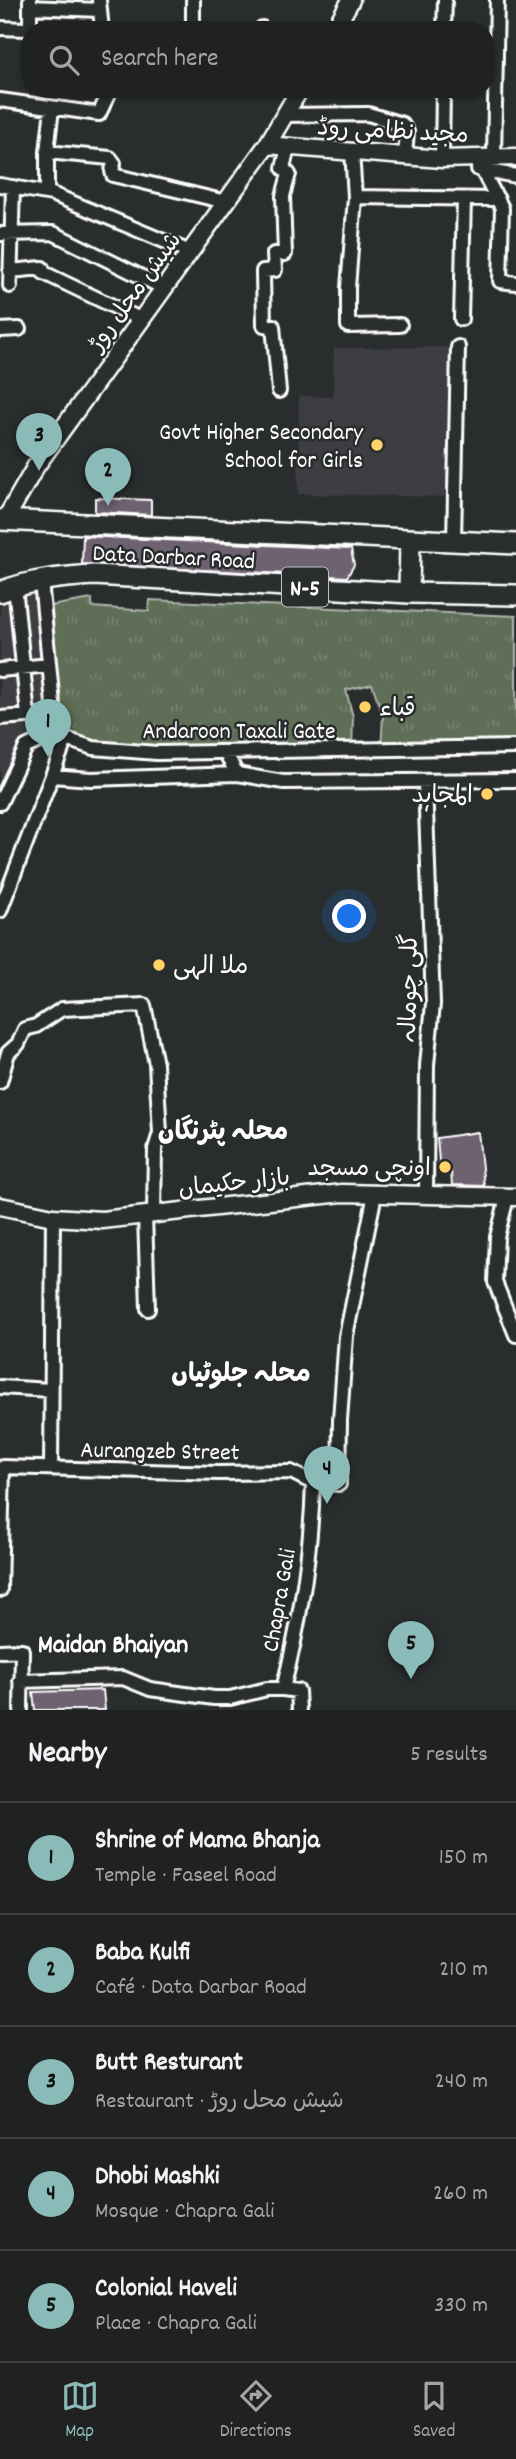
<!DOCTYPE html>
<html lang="en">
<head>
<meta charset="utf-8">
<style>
	:root { --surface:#202222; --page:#282a2a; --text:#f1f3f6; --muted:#a2a4a5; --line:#3d3f40; --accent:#8bbbb9 }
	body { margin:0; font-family:Dekko,"Playpen Sans Arabic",sans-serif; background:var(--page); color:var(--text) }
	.you { position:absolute; left:350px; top:917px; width:24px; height:24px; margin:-18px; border:5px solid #fff; border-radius:50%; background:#1a73e8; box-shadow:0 0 0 10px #1a73e833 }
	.badge { display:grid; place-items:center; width:46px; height:46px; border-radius:50%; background:var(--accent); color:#111; font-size:23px; font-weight:700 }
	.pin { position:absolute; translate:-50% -58px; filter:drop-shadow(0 2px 4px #0008) }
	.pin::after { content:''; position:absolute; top:37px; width:24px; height:21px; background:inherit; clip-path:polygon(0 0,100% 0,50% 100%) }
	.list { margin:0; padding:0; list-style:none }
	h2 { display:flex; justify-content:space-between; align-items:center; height:91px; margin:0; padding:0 28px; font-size:30px }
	h2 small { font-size:23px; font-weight:400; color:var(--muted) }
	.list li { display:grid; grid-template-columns:46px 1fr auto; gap:21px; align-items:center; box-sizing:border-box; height:112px; padding:0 28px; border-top:2px solid var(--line) }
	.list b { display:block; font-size:26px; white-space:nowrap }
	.list p { margin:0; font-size:23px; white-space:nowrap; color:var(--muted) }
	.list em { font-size:23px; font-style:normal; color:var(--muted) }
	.icon { flex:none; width:38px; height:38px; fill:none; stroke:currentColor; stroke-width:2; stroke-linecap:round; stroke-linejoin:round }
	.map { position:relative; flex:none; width:516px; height:1710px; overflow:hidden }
	.search { position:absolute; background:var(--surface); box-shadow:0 2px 5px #0004; left:21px; right:21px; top:21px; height:77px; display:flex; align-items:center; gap:18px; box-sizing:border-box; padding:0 24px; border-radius:28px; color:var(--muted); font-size:26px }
	.sheet { height:651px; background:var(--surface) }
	nav { display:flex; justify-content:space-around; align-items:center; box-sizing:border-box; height:98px; border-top:2px solid var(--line); background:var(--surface); font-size:19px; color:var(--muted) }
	nav a { display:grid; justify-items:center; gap:4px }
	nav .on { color:var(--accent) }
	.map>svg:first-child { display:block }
	.built { fill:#3e3d42 }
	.park { fill:url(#park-tufts); stroke:#aeb6aa; stroke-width:2 }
	.building { fill:#6e6271; stroke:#fff; stroke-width:2 }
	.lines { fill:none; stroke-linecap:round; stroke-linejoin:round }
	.minor-casing { stroke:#fff; stroke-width:18 }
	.tertiary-casing { stroke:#fff; stroke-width:21 }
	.primary-casing { stroke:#fff; stroke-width:24 }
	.minor { stroke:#2a2d2e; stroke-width:12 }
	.tertiary { stroke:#2a2d2e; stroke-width:16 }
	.primary { stroke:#2a2d2e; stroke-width:19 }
	.poi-dot { fill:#ffd166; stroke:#2a2d2e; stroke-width:2.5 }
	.labels { text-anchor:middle; stroke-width:5; stroke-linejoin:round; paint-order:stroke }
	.shield { fill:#2a2d2e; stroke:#bfc0c0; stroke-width:2 }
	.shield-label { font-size:23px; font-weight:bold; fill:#fff }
	.street-label { font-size:24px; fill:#fff; stroke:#2a2d2e }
	.poi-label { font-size:24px; fill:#fff; stroke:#2a2d2e; text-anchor:end }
	.neighbourhood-label { font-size:26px; font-weight:bold; fill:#fff; stroke:#2a2d2e }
</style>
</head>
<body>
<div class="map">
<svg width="516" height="1710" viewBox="0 0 516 1710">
	<defs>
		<pattern id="park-tufts" width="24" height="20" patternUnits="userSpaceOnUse" patternTransform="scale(1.75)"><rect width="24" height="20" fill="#5e6e56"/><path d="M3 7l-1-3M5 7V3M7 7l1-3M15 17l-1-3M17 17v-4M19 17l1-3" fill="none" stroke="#76846f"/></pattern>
	</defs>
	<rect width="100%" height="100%" fill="#2a2d2e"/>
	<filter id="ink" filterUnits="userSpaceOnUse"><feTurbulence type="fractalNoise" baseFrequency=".0143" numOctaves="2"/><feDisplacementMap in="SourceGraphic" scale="14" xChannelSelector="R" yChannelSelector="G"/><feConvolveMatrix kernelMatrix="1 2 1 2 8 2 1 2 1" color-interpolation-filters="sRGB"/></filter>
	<g filter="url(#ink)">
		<path class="built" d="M458,347l-3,150 -157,-3 1,-98 34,1 1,-49z
			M41,581l14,158 -31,12 -16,32 -8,-2v-189z"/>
		<path class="park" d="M92,599v8l57,4 1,-11 366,16v131l-135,3 2,-34 -11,-32 -26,6 7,27 -1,33 -195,3 -102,-14 -11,-132z"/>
		<path class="building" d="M95,498l56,2v15l-56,-3z
			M83,536l268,13 3,16 -7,12 -265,-13z
			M478,1132l6,54 -32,-1 -1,-13h-11l-3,-34z
			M103,1690l2,20h-70l-2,-18z"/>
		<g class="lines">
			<defs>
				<path id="minor" d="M99,0l3,30
					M30,7l69,3
					M0,28l26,1 4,-3v-26
					M193,30v-30
					M261,30l1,-2
					M444,30l1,-30
					M0,100l99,14 12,-25
					M284,115l84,-1 34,10 5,8 -2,24
					M352,151l3,46 143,2
					M47,152l63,6 4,5 -2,8 1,4 113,27
					M494,158l3,-158
					M442,159l1,-70
					M478,169l38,7
					M482,170l20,38 -2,73 16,2
					M0,185l52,9 138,58
					M47,193v-41l5,-44
					M355,197l-7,91v38l52,-1
					M0,234l53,-1 111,55
					M10,271l32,-3 2,5 98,47
					M10,286l3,-99
					M461,319l3,-120
					M0,330l19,-1
					M279,391l-6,-65 -9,-1 -1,-52v-2l12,-1 -1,-16h11l-2,-58 6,-22 -6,-6 5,-21
					M454,542l4,-195
					M15,586l13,130
					M0,670l49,-5
					M0,718l54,-4 -13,-133
					M225,752l12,22 46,8 233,-2
					M52,776l39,3 146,-5
					M425,782l8,222 -6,61 -1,130
					M0,803l26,-56 17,-8h23l27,9 64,5 359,-6
					M0,911l66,-172
					M0,1082l8,-29 10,-9 7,-15 11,-3 26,-17 82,-4 12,59 4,69 -5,16 -1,65
					M507,1198l-10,39 -2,45 21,53
					M145,1215l3,94
					M0,1387l50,3
					M51,1468l2,-251
					M0,1590l3,-123 216,6 72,-1 22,11 26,1 1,-64 6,-84 29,-142
					M0,1651l22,-1 -1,60
					M20,1681l103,-3 27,11 64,9h16l37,-9h16
					M299,1710l-1,-19 -15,-2c17,-66 28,-138 30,-206"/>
				<path id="tertiary" d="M334,30l17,-30
					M267,145l175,14 74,-2
					M5,520l31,-54 231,-321 33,-56
					M0,1206l53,11 49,3 240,-27 174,4"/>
				<path id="primary" d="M0,520l516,24
					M0,592c30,-12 62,-15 94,-17l315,18 107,2
					M409,593l1,-53"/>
			</defs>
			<use href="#minor" class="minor-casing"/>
			<use href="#tertiary" class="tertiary-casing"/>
			<use href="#primary" class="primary-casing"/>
			<use href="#minor" class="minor"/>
			<use href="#tertiary" class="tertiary"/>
			<use href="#primary" class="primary"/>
		</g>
	</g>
	<g class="poi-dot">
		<circle cx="377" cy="445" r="7"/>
		<circle cx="365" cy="707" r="7"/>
		<circle cx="487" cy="794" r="7"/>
		<circle cx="159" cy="965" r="7"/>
		<circle cx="445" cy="1167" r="7"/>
	</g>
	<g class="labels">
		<rect class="shield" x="282" y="567.5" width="46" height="39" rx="5"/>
		<g class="shield-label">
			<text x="305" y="595">N-5</text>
		</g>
		<g class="street-label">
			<text transform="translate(393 130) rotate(3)" y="8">مجید نظامی روڈ</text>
			<text transform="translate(134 291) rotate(-54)" y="8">شیش محل روڑ</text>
			<text transform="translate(174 556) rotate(3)" y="8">Data Darbar Road</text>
			<text x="239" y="738">Andaroon Taxali Gate</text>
			<text transform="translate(408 988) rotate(-89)" y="8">گلی چومالہ</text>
			<text transform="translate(234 1182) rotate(-6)" y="8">بازار حکیماں</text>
			<text transform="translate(160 1450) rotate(1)" y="8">Aurangzeb Street</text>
			<text transform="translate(278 1600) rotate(-80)" y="8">Chapra Gali</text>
		</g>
		<g class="poi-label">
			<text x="363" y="439">Govt Higher Secondary<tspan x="363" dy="28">School for Girls</tspan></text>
			<text x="379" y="715" text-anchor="start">قباء</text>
			<text x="473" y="802">المجاہد</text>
			<text x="173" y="973" text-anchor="start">ملا الہی</text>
			<text x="431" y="1175">اونچی مسجد</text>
		</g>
		<g class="neighbourhood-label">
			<text x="223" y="1139">محلہ پٹرنگاں</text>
			<text x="241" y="1381">محلہ جلوٹیاں</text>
			<text x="113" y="1652">Maidan Bhaiyan</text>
		</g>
	</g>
</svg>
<div class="you"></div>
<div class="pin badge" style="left:48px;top:757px">1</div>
<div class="pin badge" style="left:108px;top:506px">2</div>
<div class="pin badge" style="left:39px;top:471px">3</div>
<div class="pin badge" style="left:327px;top:1504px">4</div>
<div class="pin badge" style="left:411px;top:1679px">5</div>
<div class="search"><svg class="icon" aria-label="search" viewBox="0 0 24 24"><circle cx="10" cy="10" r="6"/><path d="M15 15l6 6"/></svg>Search here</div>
</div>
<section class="sheet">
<h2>Nearby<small>5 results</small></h2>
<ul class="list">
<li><span class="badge">1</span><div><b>Shrine of Mama Bhanja</b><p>Temple · Faseel Road</p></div><em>150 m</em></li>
<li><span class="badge">2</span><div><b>Baba Kulfi</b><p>Café · Data Darbar Road</p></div><em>210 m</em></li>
<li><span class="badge">3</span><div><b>Butt Resturant</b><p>Restaurant · شیش محل روڑ</p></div><em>240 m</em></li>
<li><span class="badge">4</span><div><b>Dhobi Mashki</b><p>Mosque · Chapra Gali</p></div><em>260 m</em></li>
<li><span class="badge">5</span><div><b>Colonial Haveli</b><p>Place · Chapra Gali</p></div><em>330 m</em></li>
</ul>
</section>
<nav>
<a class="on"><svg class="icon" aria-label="map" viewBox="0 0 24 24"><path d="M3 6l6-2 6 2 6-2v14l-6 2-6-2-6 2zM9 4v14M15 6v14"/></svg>Map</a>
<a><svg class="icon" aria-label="directions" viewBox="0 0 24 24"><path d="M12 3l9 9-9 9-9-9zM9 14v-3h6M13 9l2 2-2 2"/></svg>Directions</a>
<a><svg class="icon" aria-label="saved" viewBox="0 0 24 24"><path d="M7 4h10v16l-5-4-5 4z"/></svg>Saved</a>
</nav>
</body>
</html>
